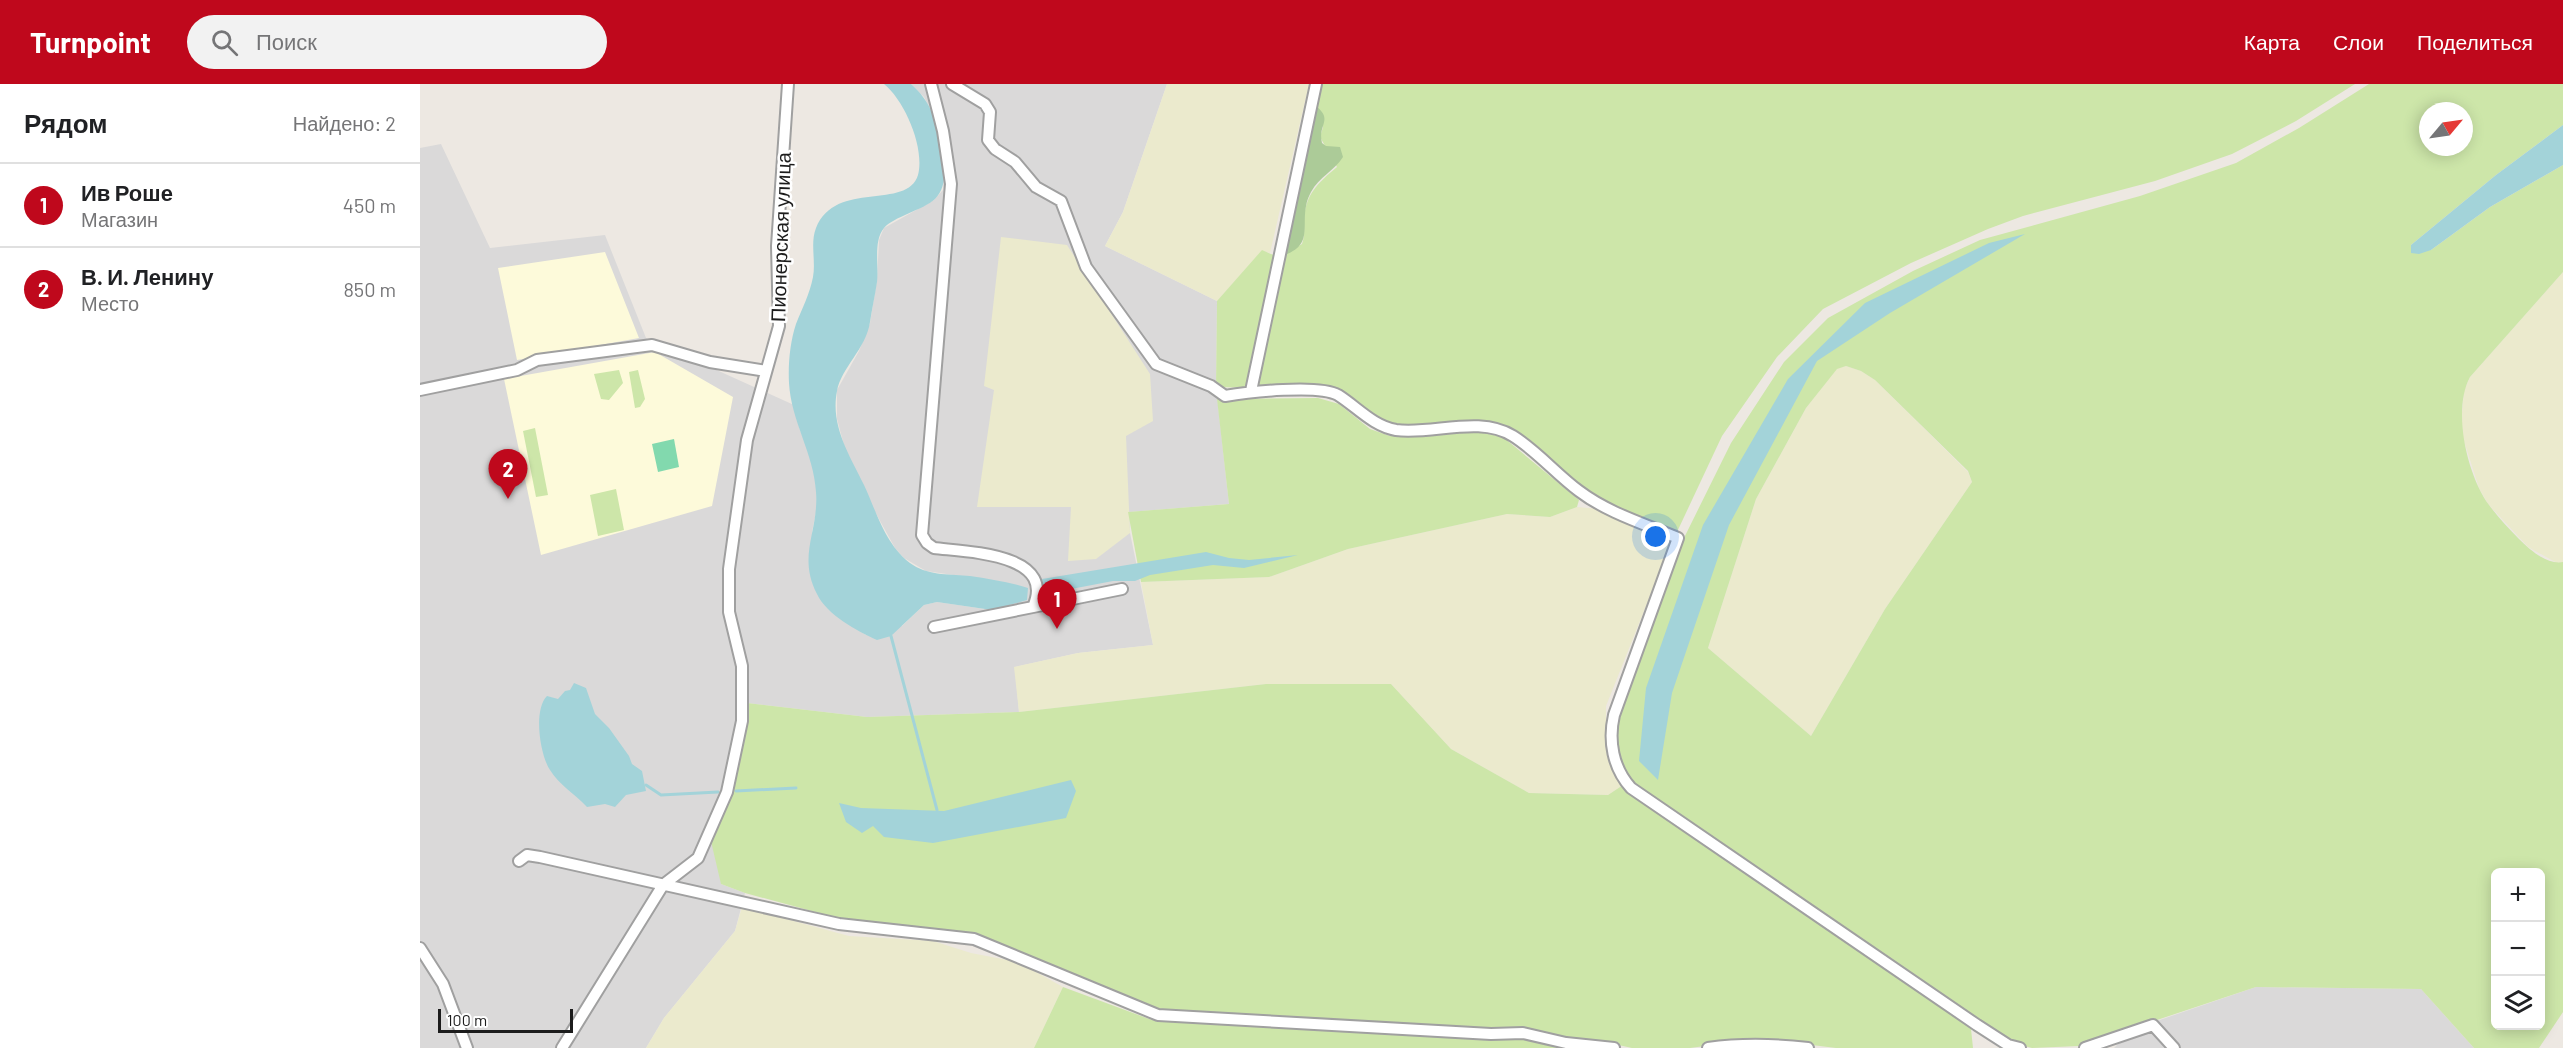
<!DOCTYPE html>
<html lang="ru">
<head>
<meta charset="utf-8">
<style>
	:root { --surface:#fff; --page:#f2f2f2; --text:#202124; --muted:#757577; --line:#e0e0e0; --accent:#bf081c }
	body { margin:0; font-family:Barlow,sans-serif; background:var(--page); color:var(--text) }
	.controls { position:absolute; right:18px; bottom:18px; display:grid; overflow:hidden; border-radius:9px; box-shadow:0 3px 15px #0003 }
	.controls button { width:54px; height:54px; display:grid; place-items:center; padding:0; border:0; border-bottom:2px solid var(--line); background:var(--surface); color:var(--text); font:30px sans-serif }
	.compass { position:absolute; left:1999px; top:18px; width:54px; height:54px; border-radius:50%; background:var(--surface); box-shadow:0 3px 15px #0003; rotate:61deg }
	.scale { position:absolute; left:18px; bottom:15px; width:135px; box-sizing:border-box; padding-left:6px; border:3px solid #1c1c1c; border-top:0; font-size:16px; line-height:21px; white-space:nowrap; color:#1c1c1c; -webkit-text-stroke:4px #fff; paint-order:stroke }
	.you { position:absolute; left:1236px; top:453px; width:21px; height:21px; margin:-15px; border:4px solid #fff; border-radius:50%; background:#1a73e8; box-shadow:0 0 0 9px #1a73e833 }
	.badge { display:grid; place-items:center; width:39px; height:39px; border-radius:50%; background:var(--accent); color:#fff; font-size:20px; font-weight:700 }
	.pin { position:absolute; translate:-50% -50px; filter:drop-shadow(0 2px 3px #0008) }
	.pin::after { content:''; position:absolute; top:32px; width:21px; height:18px; background:inherit; clip-path:polygon(0 0,100% 0,50% 100%) }
	.list { margin:0; padding:0; list-style:none }
	h2 { display:flex; justify-content:space-between; align-items:center; height:78px; margin:0; padding:0 24px; font-size:26px }
	h2 small { font-size:20px; font-weight:400; color:var(--muted) }
	.list li { display:grid; grid-template-columns:39px 1fr auto; gap:18px; align-items:center; box-sizing:border-box; height:84px; padding:0 24px; border-top:2px solid var(--line) }
	.list b { display:block; font-size:22px; white-space:nowrap }
	.list p { margin:0; font-size:20px; white-space:nowrap; color:var(--muted) }
	.list em { font-size:20px; font-style:normal; color:var(--muted) }
	.icon { flex:none; width:33px; height:33px; fill:none; stroke:currentColor; stroke-width:2; stroke-linecap:round; stroke-linejoin:round }
	.map { position:relative; flex:none; width:2143px; height:964px; overflow:hidden }
	header { display:flex; align-items:center; gap:36px; box-sizing:border-box; height:84px; padding:0 30px; background:var(--accent); color:#fff }
	header strong { font-size:28px }
	nav { display:flex; gap:33px; margin-inline-start:auto; font-size:21px }
	.search { width:420px; height:54px; background:var(--page); display:flex; align-items:center; gap:15px; box-sizing:border-box; padding:0 21px; border-radius:33px; color:var(--muted); font-size:22px }
	main { display:flex }
	aside { flex:1; background:var(--surface) }
	.map>svg:first-child { display:block }
	.residential { fill:#dad9d9 }
	.education { fill:#fdfada }
	.farmland { fill:#ebeacd }
	.grass { fill:#cde6a9; fill-rule:evenodd }
	.forest { fill:#accb98 }
	.pitch { fill:#82d9ae }
	.water { fill:#a3d3d9 }
	.lines { fill:none; stroke-linecap:round; stroke-linejoin:round }
	.stream { stroke:#a3d3d9; stroke-width:3 }
	.minor-casing { stroke:#a0a0a0; stroke-width:14 }
	.minor { stroke:#fff; stroke-width:10 }
	.labels { text-anchor:middle; stroke-width:5; stroke-linejoin:round; paint-order:stroke }
	.street-label { font-size:20px; fill:#1c1c1c; stroke:#fff }
</style>
</head>
<body>
<header>
<strong>Turnpoint</strong>
<div class="search"><svg class="icon" aria-label="search" viewBox="0 0 24 24"><circle cx="10" cy="10" r="6"/><path d="M15 15l6 6"/></svg>Поиск</div>
<nav><a>Карта</a><a>Слои</a><a>Поделиться</a></nav>
</header>
<main>
<aside>
<h2>Рядом<small>Найдено: 2</small></h2>
<ul class="list">
<li><span class="badge">1</span><div><b>Ив Роше</b><p>Магазин</p></div><em>450 m</em></li>
<li><span class="badge">2</span><div><b>В. И. Ленину</b><p>Место</p></div><em>850 m</em></li>
</ul>
</aside>
<div class="map">
<svg width="2143" height="964" viewBox="0 0 2143 964">
	<rect width="100%" height="100%" fill="#ede8e2"/>
	<path class="residential" d="M491,0h256l-44,128 -18,34 112,55 -1,86 13,117 -100,8 1,21 23,112 -75,8 -63,14 4,45 -152,5 -120,-14v26l-17,67 -9,88 24,9 -10,38 -71,87 -18,30h-226v-900l21,-4 49,104 115,-13 41,103 148,67 6,25 10,24 6,29 1,24 -5,25 32,89 22,14 36,-9 22,-21 13,-3 55,8 9,-28 -75,-11 -22,-13 -9,-10 -21,-38 -29,-61 -8,-30v-29l22,-39 11,-28 7,-43 2,-40 5,-12 50,-28 9,-10 1,-27 -8,-42 -12,-24z
		M1836,903l165,2 53,59h-360l8,-8 23,-15z"/>
	<path class="education" d="M185,168l34,86 -122,22 -19,-92z
		M235,268l78,45 -21,109 -171,49 -37,-176z"/>
	<path class="farmland" d="M747,0h142l-39,169 -8,-2 -45,50 -112,-55 18,-34z
		M581,153l66,8 83,129 3,47 -27,15 4,97 -34,26 -28,2 3,-54h-94l17,-117 -10,-4z
		M2143,188v290l-6,1 -29,-16 -40,-43 -9,-16 -17,-53v-23l2,-21 6,-14z
		M1426,282l15,5 14,9 93,92 4,10 -87,127 -74,127 -103,-88 48,-149 50,-91 31,-40z
		M1157,423l23,2 66,26 4,11 -64,160v33l6,28 11,18 -15,10 -79,-2 -78,-44 -60,-65h-125l-247,28 -5,-45 64,-14 75,-8 -12,-63 128,-5 79,-28 159,-35 43,3z
		M322,823l107,29 84,5 38,12 47,9 45,25 -29,61h-388l18,-30 71,-87z"/>
	<path class="grass" d="M896,0h1039l-59,37 -64,33 -77,27 -132,35 -35,13 -77,34 -88,46 -46,48 -55,79 -45,96 -77,-31 -94,-72h-112l-58,-39 -120,-3 1,-86 45,-51 16,7 24,-13c3,-9 2,-15 2,-23 1,-27 14,-38 33,-54l-17,-30 3,-10 -11,-24z
		M1949,0h194v41l-67,50 -85,70 20,5 59,-43 73,-42v107l-93,105c-18,33 -3,98 19,128 9,12 20,24 30,34 11,11 28,26 44,23v450l-24,36h-65l-53,-59 -165,-2 -177,59 -47,2 -23,-6 -368,-251c-23,-21 -25,-46 -24,-76l65,-173 49,-99 53,-81 44,-44 85,-47 67,-31 160,-44 96,-33 63,-35zM2008,27h36v36h-36zM1426,282l15,5 14,9 93,91 4,11 -87,127 -74,127 -103,-88 48,-149 50,-91 31,-39zM2076,788h44v154h-44z
		M199,286l4,13 -14,17 -8,-1 -7,-25z
		M218,286l7,29 -5,8 -5,1 -6,-36z
		M898,314l21,6 31,25 20,7 89,-4 24,5 76,63 -2,7 -27,10 -43,-3 -159,35 -79,28 -128,5 -13,-70 101,-8 -12,-105z
		M115,344l13,67 -12,2 -13,-66z
		M196,405l8,41 -26,6 -8,-41z
		M846,600h125l60,65 78,44 79,2 15,-10 9,10 34,24 299,203 6,7 2,19h-137l-63,-8 -30,1 -53,7h-58l-36,-8h-28l-42,-12 -39,2 -327,-20 -189,-77 -130,-14 -96,-26 -24,-9 -11,-47 20,-41 17,-67v-26l120,14 152,-5z
		M643,903l89,33 338,20 32,-3 53,11h-541z"/>
	<path class="forest" d="M892,19c24,17 5,20 10,40l4,3 14,1 3,10c-9,14 -24,20 -32,35 -16,29 10,54 -33,65z"/>
	<path class="pitch" d="M254,355l5,28 -21,5 -6,-28z"/>
	<path class="water" d="M464,0h27c4,4 9,8 12,13 16,20 33,83 12,102 -12,11 -42,18 -51,29 -11,13 -5,38 -7,54 -2,13 -5,27 -7,40 -4,27 -29,46 -33,69 -7,35 13,65 27,94 13,28 22,62 49,80 17,11 39,9 57,11 19,3 40,6 58,12l-1,12 -35,10 -55,-8 -13,3 -33,31 -14,4c-20,-9 -50,-25 -60,-46 -20,-39 2,-62 -1,-102 -2,-38 -25,-71 -27,-109 -1,-19 1,-41 7,-59 6,-15 14,-31 17,-47 3,-16 -3,-34 3,-49 20,-49 91,-17 102,-53 7,-27 -13,-74 -34,-91z
		M2143,41v40l-73,42 -59,43 -12,4 -8,-1v-8l85,-70z
		M1605,150l-135,79 -73,48 -88,164 -57,168 -14,87 -19,-19 7,-73 57,-163 85,-146 77,-76 124,-60z
		M786,468l23,6 20,2 49,-5 -54,13 -31,-3 -63,10 -15,6h-22l-68,13 -3,-15z
		M154,599l12,5 9,26 14,14 20,28 3,8 10,7 4,20 -20,4 -11,12 -10,-3 -18,3c-12,-13 -28,-22 -37,-37 -10,-15 -17,-60 -3,-74l11,3 7,-8 5,-1z
		M651,696l5,11 -10,27 -133,25 -49,-6 -11,-11 -11,7 -16,-11 -7,-19 22,5 83,3z"/>
	<g class="lines">
		<path class="stream" d="M471,552l46,174
			M226,701l15,10 57,-3
			M316,707l60,-3"/>
		<defs>
			<path id="minor" d="M511,0l12,47 8,53 -29,351 5,8 7,5c32,4 123,5 99,59l-99,20
				M532,0l33,20 5,8 -2,28 7,9 20,13 21,25 25,14 25,66 70,97 55,22 14,10c23,-4 94,-12 113,-1 19,12 35,31 58,35 37,5 83,-15 117,6 24,15 43,38 66,55 29,22 66,33 99,47l-64,177c-6,26 -1,53 17,73l346,237 31,20 12,3
				M0,306l97,-20 20,-10 115,-15 58,17 56,9
				M831,307l65,-307
				M613,523l89,-18
				M99,777l8,-6 13,2 299,67 135,15 184,76 333,19 32,-1 43,10 48,5
				M0,864l23,36 24,64
				M142,964l101,-163 35,-27 29,-66 15,-71v-55l-13,-54v-43l18,-129 32,-114 -2,-80 11,-162
				M1288,964c35,-5 66,-4 100,0
				M1665,964l68,-23 21,23"/>
		</defs>
		<use href="#minor" class="minor-casing"/>
		<use href="#minor" class="minor"/>
	</g>
	<g class="labels">
		<g class="street-label">
			<text transform="translate(361 153) rotate(-88)" y="7">Пионерская улица</text>
		</g>
	</g>
</svg>
<div class="controls">
<button>+</button>
<button>−</button>
<button><svg class="icon" aria-label="layers" viewBox="0 0 24 24"><path d="M12 4l9 5-9 5-9-5zM3 14l9 5 9-5"/></svg></button>
</div>
<svg class="compass" viewBox="-18 -18 36 36"><path d="M0-13l5 13h-10z" fill="#e53935"/><path d="M0 13l5-13h-10z" fill="#757577"/></svg>
<div class="scale">100 m</div>
<div class="you"></div>
<div class="pin badge" style="left:637px;top:545px">1</div>
<div class="pin badge" style="left:88px;top:415px">2</div>
</div>
</main>
</body>
</html>
